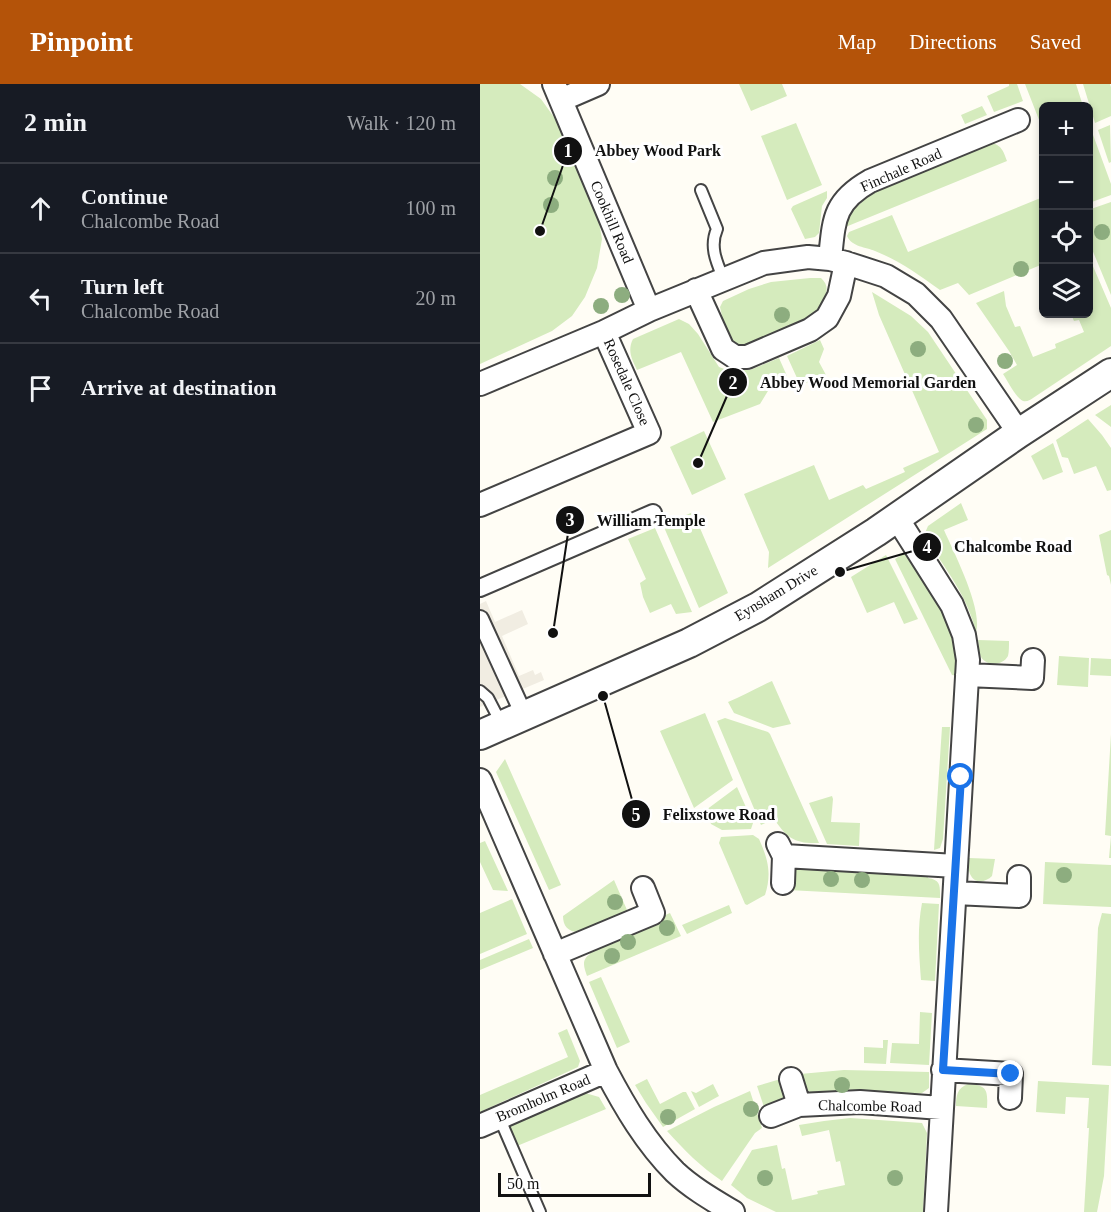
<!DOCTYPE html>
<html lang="en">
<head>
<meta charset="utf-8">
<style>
	:root { --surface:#171b24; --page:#20242c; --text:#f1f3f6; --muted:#9ea1a6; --line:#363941; --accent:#b45309 }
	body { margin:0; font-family:Georgia,serif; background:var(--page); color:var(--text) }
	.controls { position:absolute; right:18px; top:18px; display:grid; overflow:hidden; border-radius:9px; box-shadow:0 3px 9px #0003 }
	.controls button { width:54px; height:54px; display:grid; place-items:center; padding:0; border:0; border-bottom:2px solid var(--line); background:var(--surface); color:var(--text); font:30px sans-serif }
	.scale { position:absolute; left:18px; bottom:15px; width:153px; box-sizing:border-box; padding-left:6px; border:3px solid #111; border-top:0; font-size:16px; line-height:21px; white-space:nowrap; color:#111; -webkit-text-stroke:4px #fff; paint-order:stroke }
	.stop { position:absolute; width:18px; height:18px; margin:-14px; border:4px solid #1a73e8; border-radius:50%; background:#fff }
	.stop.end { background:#1a73e8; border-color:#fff; box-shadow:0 2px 6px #0008 }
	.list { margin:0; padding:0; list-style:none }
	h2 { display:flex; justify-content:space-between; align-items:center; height:78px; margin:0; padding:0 24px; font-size:26px }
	h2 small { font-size:20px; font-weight:400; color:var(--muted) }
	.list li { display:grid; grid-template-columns:39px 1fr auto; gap:18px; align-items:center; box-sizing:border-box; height:90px; padding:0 24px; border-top:2px solid var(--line) }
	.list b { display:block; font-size:22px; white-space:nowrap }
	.list p { margin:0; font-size:20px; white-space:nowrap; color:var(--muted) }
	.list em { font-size:20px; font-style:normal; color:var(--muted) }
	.icon { flex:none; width:33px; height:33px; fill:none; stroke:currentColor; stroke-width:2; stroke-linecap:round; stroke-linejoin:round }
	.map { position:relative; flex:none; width:631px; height:1128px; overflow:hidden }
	header { display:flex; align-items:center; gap:36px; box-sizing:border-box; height:84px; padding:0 30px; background:var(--accent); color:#fff }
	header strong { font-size:28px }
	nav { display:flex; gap:33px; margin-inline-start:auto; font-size:21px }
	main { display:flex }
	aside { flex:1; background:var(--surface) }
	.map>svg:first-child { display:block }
	.green { fill:#d5ebbd }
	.plaza { fill:#f1ede2 }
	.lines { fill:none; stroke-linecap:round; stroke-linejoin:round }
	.service-casing { stroke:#444; stroke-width:14 }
	.pedestrian-casing { stroke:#444; stroke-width:20 }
	.minor-casing { stroke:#444; stroke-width:26 }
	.tertiary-casing { stroke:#444; stroke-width:32 }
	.service { stroke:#fff; stroke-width:10 }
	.pedestrian { stroke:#fff; stroke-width:16 }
	.minor { stroke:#fff; stroke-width:22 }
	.tertiary { stroke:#fff; stroke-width:28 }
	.tree { fill:#8dad7f }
	.route { stroke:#1a73e8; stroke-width:8 }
	.labels { text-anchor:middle; stroke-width:6; stroke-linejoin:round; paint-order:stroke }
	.street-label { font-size:15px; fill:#111; stroke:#fff }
	.leader { fill:none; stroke:#111; stroke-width:2 }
	.callout-dot { fill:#111; stroke:#fff; stroke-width:2 }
	.mark-label { font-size:18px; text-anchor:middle; font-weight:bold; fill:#fff }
	.callout-label { font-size:16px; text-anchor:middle; font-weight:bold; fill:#111; stroke:#fff; stroke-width:6; stroke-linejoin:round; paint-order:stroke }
</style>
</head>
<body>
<header>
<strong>Pinpoint</strong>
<nav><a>Map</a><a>Directions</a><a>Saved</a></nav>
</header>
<main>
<aside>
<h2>2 min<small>Walk · 120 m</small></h2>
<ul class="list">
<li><svg class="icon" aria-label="ahead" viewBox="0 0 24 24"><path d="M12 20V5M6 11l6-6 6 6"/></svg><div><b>Continue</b><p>Chalcombe Road</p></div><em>100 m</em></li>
<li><svg class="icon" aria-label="left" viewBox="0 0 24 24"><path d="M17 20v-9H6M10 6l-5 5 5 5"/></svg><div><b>Turn left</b><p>Chalcombe Road</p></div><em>20 m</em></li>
<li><svg class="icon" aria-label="arrive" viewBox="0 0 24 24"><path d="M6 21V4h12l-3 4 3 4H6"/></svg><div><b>Arrive at destination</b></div></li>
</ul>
</aside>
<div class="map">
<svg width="631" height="1128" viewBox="0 0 631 1128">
	<rect width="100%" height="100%" fill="#fffdf5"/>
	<path class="green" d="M0,0h40l21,15 15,21 43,102 3,17 -5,29 -12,29 -13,19 -20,15 -72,33z
		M259,0h43l5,12 -36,15z
		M529,0h8l6,17 -29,11 -7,-16 22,-10z
		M545,0h51l7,22h-39l-1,24z
		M603,0h27l1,3v29l-16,7z
		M502,22l5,9 -22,9 -4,-9z
		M316,39l26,62 -35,15 -26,-64z
		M630,41l1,37 -2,1 -11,-33z
		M612,48l19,52v11l-22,8v-69z
		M510,58c12,4 13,8 17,19l-164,67 6,-14 25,-23z
		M347,107v7l-5,8 -3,27 -4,4 -10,2 -14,-30 2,-3z
		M563,113v67l-74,31 -11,-12 -18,7c-21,-15 -40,-29 -65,-39 -9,-4 -23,-4 -28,-15l2,-4 43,-17 16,37z
		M631,118v93l-22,-53 -1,-32z
		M609,173l22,51v38l-78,52c-3,2 -6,4 -10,3 -7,-3 -16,-21 -20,-27l14,-9 -8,-14 -33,-48 28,-12 2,15 9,21 5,-1 13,31 23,-9 -1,-4 29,-12 -5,-12 -5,1 -3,-7h17z
		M330,194h11c6,6 7,10 4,18l6,1 -16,22 -69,31 -12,-3 -14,-24 3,-3 -3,-13 3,-6 26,-12 22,-7z
		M392,208l39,24 17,16 59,88v9l-219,139 1,-16 -25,-58 70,-29 15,35 34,-15 3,4 39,-17 -2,-4 36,-16 -60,-137z
		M199,235l10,5 9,10 21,33 8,3h23l29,-12 8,18 -13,5 -14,23 -47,18 -32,-70 -44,18c-5,-11 -10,-19 -4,-31z
		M340,256l4,9 -5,13 7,13 -22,9 -4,-6h-3l-10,-22z
		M631,321v22l-16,-12z
		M608,335l14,16 9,13v42l-4,1 -11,-25 -22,8 -6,-16 -6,-1 -6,-17z
		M224,347l22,48 -34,16 -22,-48z
		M573,359l10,29 -20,8 -12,-24z
		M481,419l7,17 -24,10c10,23 39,79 32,102 -8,-35 -31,-64 -50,-93l-1,-6 3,-7z
		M213,428l35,81 -29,15 -36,-83z
		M175,444l37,84 -16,2 -5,-10 -21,9 -7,-16 -3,-14 6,-4 -18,-40z
		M631,446v55l-2,-9 -2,-1 -8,-40z
		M428,467l41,69 9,32v24l-6,-1 -57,-116z
		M406,471l32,64 -14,5 -10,-22 -27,11 -16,-36z
		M498,556l31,1c0,5 0,11 -1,15 -6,11 -24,10 -28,-1 -2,-5 -1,-11 -2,-15z
		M579,572l30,2 -1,29 -31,-2z
		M611,574l20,1v17l-21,-1z
		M292,597l19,43 -18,4 -39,-15 -6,-11c15,-6 28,-14 44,-21z
		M225,629l28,67 -39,28 -34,-77z
		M245,634l43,14 2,2 49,109c-24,1 -32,-5 -45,-24l-13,6 -44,-104z
		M462,643h8l-7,112 -3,9 -6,2z
		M631,650v124h-2l2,-22 -6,-1z
		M25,675l56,126 -12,5 -53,-118z
		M257,703l16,36 -2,6 -29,1 -11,-6 -5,-14z
		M352,712l1,3 -2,23 29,1 -1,23 -32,-2 -18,-41z
		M273,751l6,4c9,20 13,34 6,56l-18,10 -2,-1 -26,-61 2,-6z
		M5,757l23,50 -15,-1 -13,-28v-19z
		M489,774l26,1 -3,17c-6,6 -17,9 -22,-2 -2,-5 -1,-11 -1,-16z
		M565,778l66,3v42l-68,-3z
		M322,782l126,6v6c13,2 12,8 12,20l-152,-8 7,-21z
		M134,796l13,30 -1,7 -45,18 -2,-3c-11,0 -16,-6 -16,-16z
		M32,815l15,35 -47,20v-41z
		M442,819l17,1 -4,77 -14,-1c-2,-26 -4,-51 1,-77z
		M249,821l3,8 -45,21 -5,-9z
		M190,829l11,23 -94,40c-3,-9 -6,-16 3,-22v-6z
		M622,829l9,1v152l-19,-1 6,-137z
		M49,855l4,9 -53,22v-10z
		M121,893l29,65 -13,6 -28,-66z
		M440,928l12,1 -3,52 -39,-2 2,-20 27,1z
		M87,945l13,32 -2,6 -98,45v-17l88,-38 -10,-24z
		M403,956h5l-2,24 -22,-1v-16l19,1z
		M364,986l85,2v16l-7,5 -6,1 -1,3 -97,-2c-13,-4 -16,-8 -18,-21z
		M304,994l3,12 -3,10 -19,10 -8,-24z
		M167,995l13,25 23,-12h3l9,17 -32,18 -17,-24 -11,-18z
		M558,997l71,4 -5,91 -7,36h-13l5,-84h-2l2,-30 -23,-1 -1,17 -29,-2z
		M233,1000l6,12 -20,11 -8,-16 5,2z
		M488,1000c19,1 20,6 19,24l-31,-2c0,-10 1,-18 12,-22z
		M270,1007l12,37 -7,5 -33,48c-21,-14 -38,-31 -55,-50l47,-24z
		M105,1009l14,4 7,12 -89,37 -8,-20z
		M370,1034l72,5 5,10 -4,79h-147l-29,-14 -16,-13 21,-35 25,-5 5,24 3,-1 7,32 26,-6 -1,-3 28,-6 -5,-24 -4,1 -7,-32 -27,6 -3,-11 25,-4z"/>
	<path class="plaza" d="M6,517l9,21 27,-12 6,14 -26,12 17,40 14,-6 2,5 6,-3 3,8 -64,27v-103z"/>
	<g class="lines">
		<defs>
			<path id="service" d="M221,106l16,39c-8,18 0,34 7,51
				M0,607l8,7 14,27
				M19,1033l41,95"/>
			<path id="pedestrian" d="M0,504l173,-75
				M0,535l44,96"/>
			<path id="minor" d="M74,0l95,226
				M81,16l37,-16
				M350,175c4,-39 3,-57 40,-78l148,-61
				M216,206l27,59 12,8h12l63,-27 17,-12 12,-22 7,-33
				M0,300l124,-52 45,-22 115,-47 44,-6 22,2 16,4 40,13 30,18 25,25 78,114
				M0,421l169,-72 -45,-101
				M417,434l55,87 12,30 4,25 -32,552
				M487,591l65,3 1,-18
				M0,696l126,291c19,36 40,72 69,101 17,16 38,28 58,40
				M298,760l6,12 172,10
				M303,799l1,-27
				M475,809l64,3v-19
				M75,870l98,-41 -10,-25
				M463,986l68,4 -1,24
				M311,995l8,26
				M291,1032l28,-11 61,-3 81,6
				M0,1042l126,-55"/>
			<path id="tertiary" d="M0,651l209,-92 69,-36 118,-75 143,-99 92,-60"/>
		</defs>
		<use href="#service" class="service-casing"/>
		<use href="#pedestrian" class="pedestrian-casing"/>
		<use href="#minor" class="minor-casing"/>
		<use href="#tertiary" class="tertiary-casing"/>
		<use href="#service" class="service"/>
		<use href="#pedestrian" class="pedestrian"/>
		<use href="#minor" class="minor"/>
		<use href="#tertiary" class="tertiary"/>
	</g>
	<g class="tree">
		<circle cx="75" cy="94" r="8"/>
		<circle cx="71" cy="121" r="8"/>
		<circle cx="622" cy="148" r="8"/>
		<circle cx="541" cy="185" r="8"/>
		<circle cx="142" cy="211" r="8"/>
		<circle cx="121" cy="222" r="8"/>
		<circle cx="302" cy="231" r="8"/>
		<circle cx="438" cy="265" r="8"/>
		<circle cx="525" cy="277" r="8"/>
		<circle cx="496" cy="341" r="8"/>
		<circle cx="584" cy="791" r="8"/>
		<circle cx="351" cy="795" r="8"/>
		<circle cx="382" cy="796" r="8"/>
		<circle cx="135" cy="818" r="8"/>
		<circle cx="187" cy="844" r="8"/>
		<circle cx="148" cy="858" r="8"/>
		<circle cx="132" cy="872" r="8"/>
		<circle cx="362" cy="1001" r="8"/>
		<circle cx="271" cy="1025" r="8"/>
		<circle cx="188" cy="1033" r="8"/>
		<circle cx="285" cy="1094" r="8"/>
		<circle cx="415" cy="1094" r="8"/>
	</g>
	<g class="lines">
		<path class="route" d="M481,693l-18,293 68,4"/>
	</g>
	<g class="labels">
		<g class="street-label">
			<text transform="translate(421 86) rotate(-24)" y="5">Finchale Road</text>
			<text transform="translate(132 138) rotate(67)" y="5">Cookhill Road</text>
			<text transform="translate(147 298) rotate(66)" y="5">Rosedale Close</text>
			<text transform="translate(296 509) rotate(-31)" y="5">Eynsham Drive</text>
			<text transform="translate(63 1014) rotate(-23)" y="5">Bromholm Road</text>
			<text transform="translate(390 1022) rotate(1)" y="5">Chalcombe Road</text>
		</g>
	</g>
	<path class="leader" d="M60 147L88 67M218 379L253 298M73 549L90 436M360 488L447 463M123 612L156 730"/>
	<g class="callout-dot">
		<circle cx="60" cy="147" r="6"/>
		<circle cx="218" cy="379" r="6"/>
		<circle cx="73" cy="549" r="6"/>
		<circle cx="360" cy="488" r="6"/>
		<circle cx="123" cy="612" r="6"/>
		<circle cx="88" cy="67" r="15"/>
		<circle cx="253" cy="298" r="15"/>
		<circle cx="90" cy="436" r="15"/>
		<circle cx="447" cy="463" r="15"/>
		<circle cx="156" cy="730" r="15"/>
	</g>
	<g class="mark-label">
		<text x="88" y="73">1</text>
		<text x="253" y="305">2</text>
		<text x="90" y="442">3</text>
		<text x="447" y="469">4</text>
		<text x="156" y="737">5</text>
	</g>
	<g class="callout-label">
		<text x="178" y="72">Abbey Wood Park</text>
		<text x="388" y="304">Abbey Wood Memorial Garden</text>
		<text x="171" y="442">William Temple</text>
		<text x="533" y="468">Chalcombe Road</text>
		<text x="239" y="736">Felixstowe Road</text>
	</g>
</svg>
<div class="controls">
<button>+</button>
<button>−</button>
<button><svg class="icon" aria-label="locate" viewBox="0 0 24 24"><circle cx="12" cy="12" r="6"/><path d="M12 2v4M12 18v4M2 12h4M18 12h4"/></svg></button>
<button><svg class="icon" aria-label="layers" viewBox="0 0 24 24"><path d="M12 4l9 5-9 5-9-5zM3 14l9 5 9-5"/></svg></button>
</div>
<div class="scale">50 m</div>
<div class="stop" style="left:481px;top:693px"></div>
<div class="stop end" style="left:531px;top:990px"></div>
</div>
</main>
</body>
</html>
